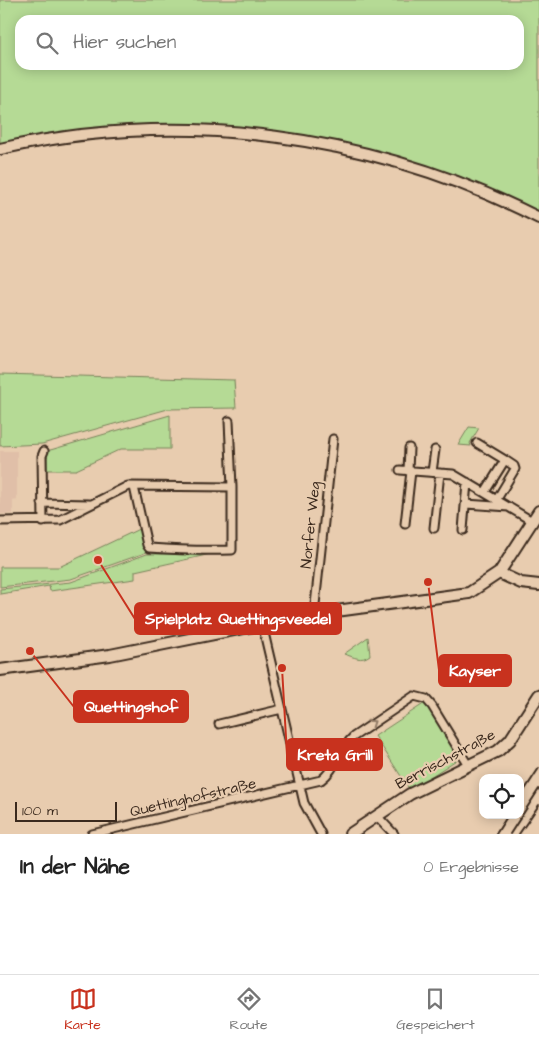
<!DOCTYPE html>
<html lang="de">
<head>
<meta charset="utf-8">
<style>
	:root { --surface:#fff; --page:#f6f6f6; --text:#222; --muted:#767676; --line:#e0e0e0; --accent:#c8321e }
	body { margin:0; font-family:"Architects Daughter",sans-serif; background:var(--page); color:var(--text) }
	.controls { position:absolute; right:15px; bottom:15px; display:grid; overflow:hidden; border-radius:10px; box-shadow:0 2px 12px #0003 }
	.controls button { width:45px; height:45px; display:grid; place-items:center; padding:0; border:0; border-bottom:1px solid var(--line); background:var(--surface); color:var(--text); font:25px sans-serif }
	.scale { position:absolute; left:15px; bottom:12px; width:102px; box-sizing:border-box; padding-left:5px; border:2px solid #3b2a1e; border-top:0; font-size:14px; line-height:18px; white-space:nowrap; color:#3b2a1e; -webkit-text-stroke:4px #e8ccaf; paint-order:stroke }
	.list { margin:0; padding:0; list-style:none }
	h2 { display:flex; justify-content:space-between; align-items:center; height:65px; margin:0; padding:0 20px; font-size:21px }
	h2 small { font-size:16px; font-weight:400; color:var(--muted) }
	.icon { flex:none; width:28px; height:28px; fill:none; stroke:currentColor; stroke-width:2; stroke-linecap:round; stroke-linejoin:round }
	.map { position:relative; flex:none; width:539px; height:834px; overflow:hidden }
	.search { position:absolute; background:var(--surface); box-shadow:0 2px 12px #0003; left:15px; right:15px; top:15px; height:55px; display:flex; align-items:center; gap:12px; box-sizing:border-box; padding:0 18px; border-radius:15px; color:var(--muted); font-size:19px }
	.sheet { height:140px; background:var(--surface) }
	nav { display:flex; justify-content:space-around; align-items:center; box-sizing:border-box; height:70px; border-top:1px solid var(--line); background:var(--surface); font-size:14px; color:var(--muted) }
	nav a { display:grid; justify-items:center; gap:2px }
	nav .on { color:var(--accent) }
	.map>svg:first-child { display:block }
	.built { fill:#e0bfa8 }
	.green { fill:#b5da95; stroke:#78825a; fill-rule:evenodd }
	.lines { fill:none; stroke-linecap:round; stroke-linejoin:round }
	.street-casing { stroke:#3b2a1e; stroke-width:11 }
	.secondary-casing { stroke:#3b2a1e; stroke-width:14 }
	.street { stroke:#e8ccaf; stroke-width:7 }
	.secondary { stroke:#e8ccaf; stroke-width:10 }
	.rail { stroke:#3b2a1e; stroke-width:2 }
	.oneway { stroke:#927b66 }
	.labels { text-anchor:middle; stroke-width:4.5; stroke-linejoin:round; paint-order:stroke }
	.street-label { font-size:15px; fill:#3b2a1e; stroke:#e8ccaf }
	.leader { fill:none; stroke:#c8321e; stroke-width:2 }
	.callout-dot { fill:#c8321e; stroke:#e8ccaf; stroke-width:2 }
	.callout { fill:#c8321e; stroke:#c8321e; stroke-width:2 }
	.callout-label { font-size:16px; text-anchor:middle; font-weight:bold; fill:#fff }
</style>
</head>
<body>
<div class="map">
<svg width="539" height="834" viewBox="0 0 539 834">
	<rect width="100%" height="100%" fill="#e8ccaf"/>
	<filter id="ink" filterUnits="userSpaceOnUse"><feTurbulence type="fractalNoise" baseFrequency=".02" numOctaves="2"/><feDisplacementMap in="SourceGraphic" scale="10" xChannelSelector="R" yChannelSelector="G"/><feConvolveMatrix kernelMatrix="1 2 1 2 8 2 1 2 1" color-interpolation-filters="sRGB"/></filter>
	<g filter="url(#ink)">
		<path class="built" d="M0,451h17v49l-4,1v13h-13z"/>
		<path class="green" d="M0,0h539v213c-114,-59 -245,-88 -373,-87 -19,0 -38,4 -57,6 -36,4 -73,9 -109,13zM20,20h499v45h-499z
			M0,374l234,6 2,28 -68,1 -126,35 -42,2z
			M170,415v34h-49l-45,21h-29v-19z
			M469,427l10,1 -9,15 1,3 -13,-1z
			M141,528l5,24 -4,2 -71,25 -71,8v-20h59z
			M147,554h64l-76,17v8l-85,12 -1,-5 -49,8v-5l71,-7z
			M368,637l2,18c-9,7 -16,2 -26,-1z
			M425,703l36,54 -51,33 -35,-54z"/>
		<g class="lines">
			<defs>
				<path id="street" d="M229,421l3,66
					M477,443l28,17
					M400,470l53,4 79,47
					M408,471l1,-23
					M432,472l3,-22
					M485,492l20,-32 9,6 1,3 -18,30
					M42,503l47,1
					M466,504l43,3
					M0,521l60,-1 68,-34 104,1v63c-28,1 -55,0 -83,-2l-2,-3 -13,-58
					M43,522l-1,-66 2,-5
					M405,524l6,-53
					M434,528l6,-55
					M463,530l4,-48
					M314,614l19,-175
					M262,624l42,179 17,31
					M219,724l63,-15
					M377,816l17,18
					M92,834l229,-54c15,-11 18,-30 32,-43l61,-41 12,3 6,7 36,59"/>
				<path id="secondary" d="M0,149c182,-41 373,-15 539,69
					M499,573l22,10 18,2
					M0,670l110,-15 204,-41 155,-21 30,-20 40,-62
					M350,834l60,-40 88,-43 12,-11 29,-45"/>
			</defs>
			<use href="#street" class="street-casing"/>
			<use href="#secondary" class="secondary-casing"/>
			<use href="#street" class="street"/>
			<use href="#secondary" class="secondary"/>
			<path class="rail" d="M520,797l19,-29
				M496,834l12,-19
				M510,834l29,-45
				M519,834l20,-29"/>
		</g>
		<defs><path id="oneway-chevron" d="M-2-3.5L2.5 0L-2 3.5" fill="none" stroke-width="1.6" stroke-linecap="round" stroke-linejoin="round" transform="scale(1.25)"/></defs>
		<use class="oneway" href="#oneway-chevron" transform="translate(372 723) rotate(-34)"/>
	</g>
	<g class="labels">
		<g class="street-label">
			<text transform="translate(310 525) rotate(-84)" y="5">Norfer Weg</text>
			<text transform="translate(445 759) rotate(-28)" y="5">Berrischstraße</text>
			<text transform="translate(193 797) rotate(-13)" y="5">Quettinghofstraße</text>
		</g>
	</g>
	<path class="leader" d="M98 560L135 619M428 582L439 670M30 651L74 707M282 668L287 755"/>
	<g class="callout-dot">
		<circle cx="98" cy="560" r="5"/>
		<circle cx="428" cy="582" r="5"/>
		<circle cx="30" cy="651" r="5"/>
		<circle cx="282" cy="668" r="5"/>
	</g>
	<g class="callout">
		<rect x="135" y="603" width="206" height="31" rx="5"/>
		<rect x="439" y="655" width="72" height="31" rx="5"/>
		<rect x="74" y="691" width="114" height="31" rx="5"/>
		<rect x="287" y="739" width="95" height="31" rx="5"/>
	</g>
	<g class="callout-label">
		<text x="238" y="624">Spielplatz Quettingsveedel</text>
		<text x="475" y="676">Kayser</text>
		<text x="131" y="712">Quettingshof</text>
		<text x="335" y="760">Kreta Grill</text>
	</g>
</svg>
<div class="controls">
<button><svg class="icon" aria-label="locate" viewBox="0 0 24 24"><circle cx="12" cy="12" r="6"/><path d="M12 2v4M12 18v4M2 12h4M18 12h4"/></svg></button>
</div>
<div class="scale">100 m</div>
<div class="search"><svg class="icon" aria-label="search" viewBox="0 0 24 24"><circle cx="10" cy="10" r="6"/><path d="M15 15l6 6"/></svg>Hier suchen</div>
</div>
<section class="sheet">
<h2>In der Nähe<small>0 Ergebnisse</small></h2>
<ul class="list">
</ul>
</section>
<nav>
<a class="on"><svg class="icon" aria-label="map" viewBox="0 0 24 24"><path d="M3 6l6-2 6 2 6-2v14l-6 2-6-2-6 2zM9 4v14M15 6v14"/></svg>Karte</a>
<a><svg class="icon" aria-label="directions" viewBox="0 0 24 24"><path d="M12 3l9 9-9 9-9-9zM9 14v-3h6M13 9l2 2-2 2"/></svg>Route</a>
<a><svg class="icon" aria-label="saved" viewBox="0 0 24 24"><path d="M7 4h10v16l-5-4-5 4z"/></svg>Gespeichert</a>
</nav>
</body>
</html>
